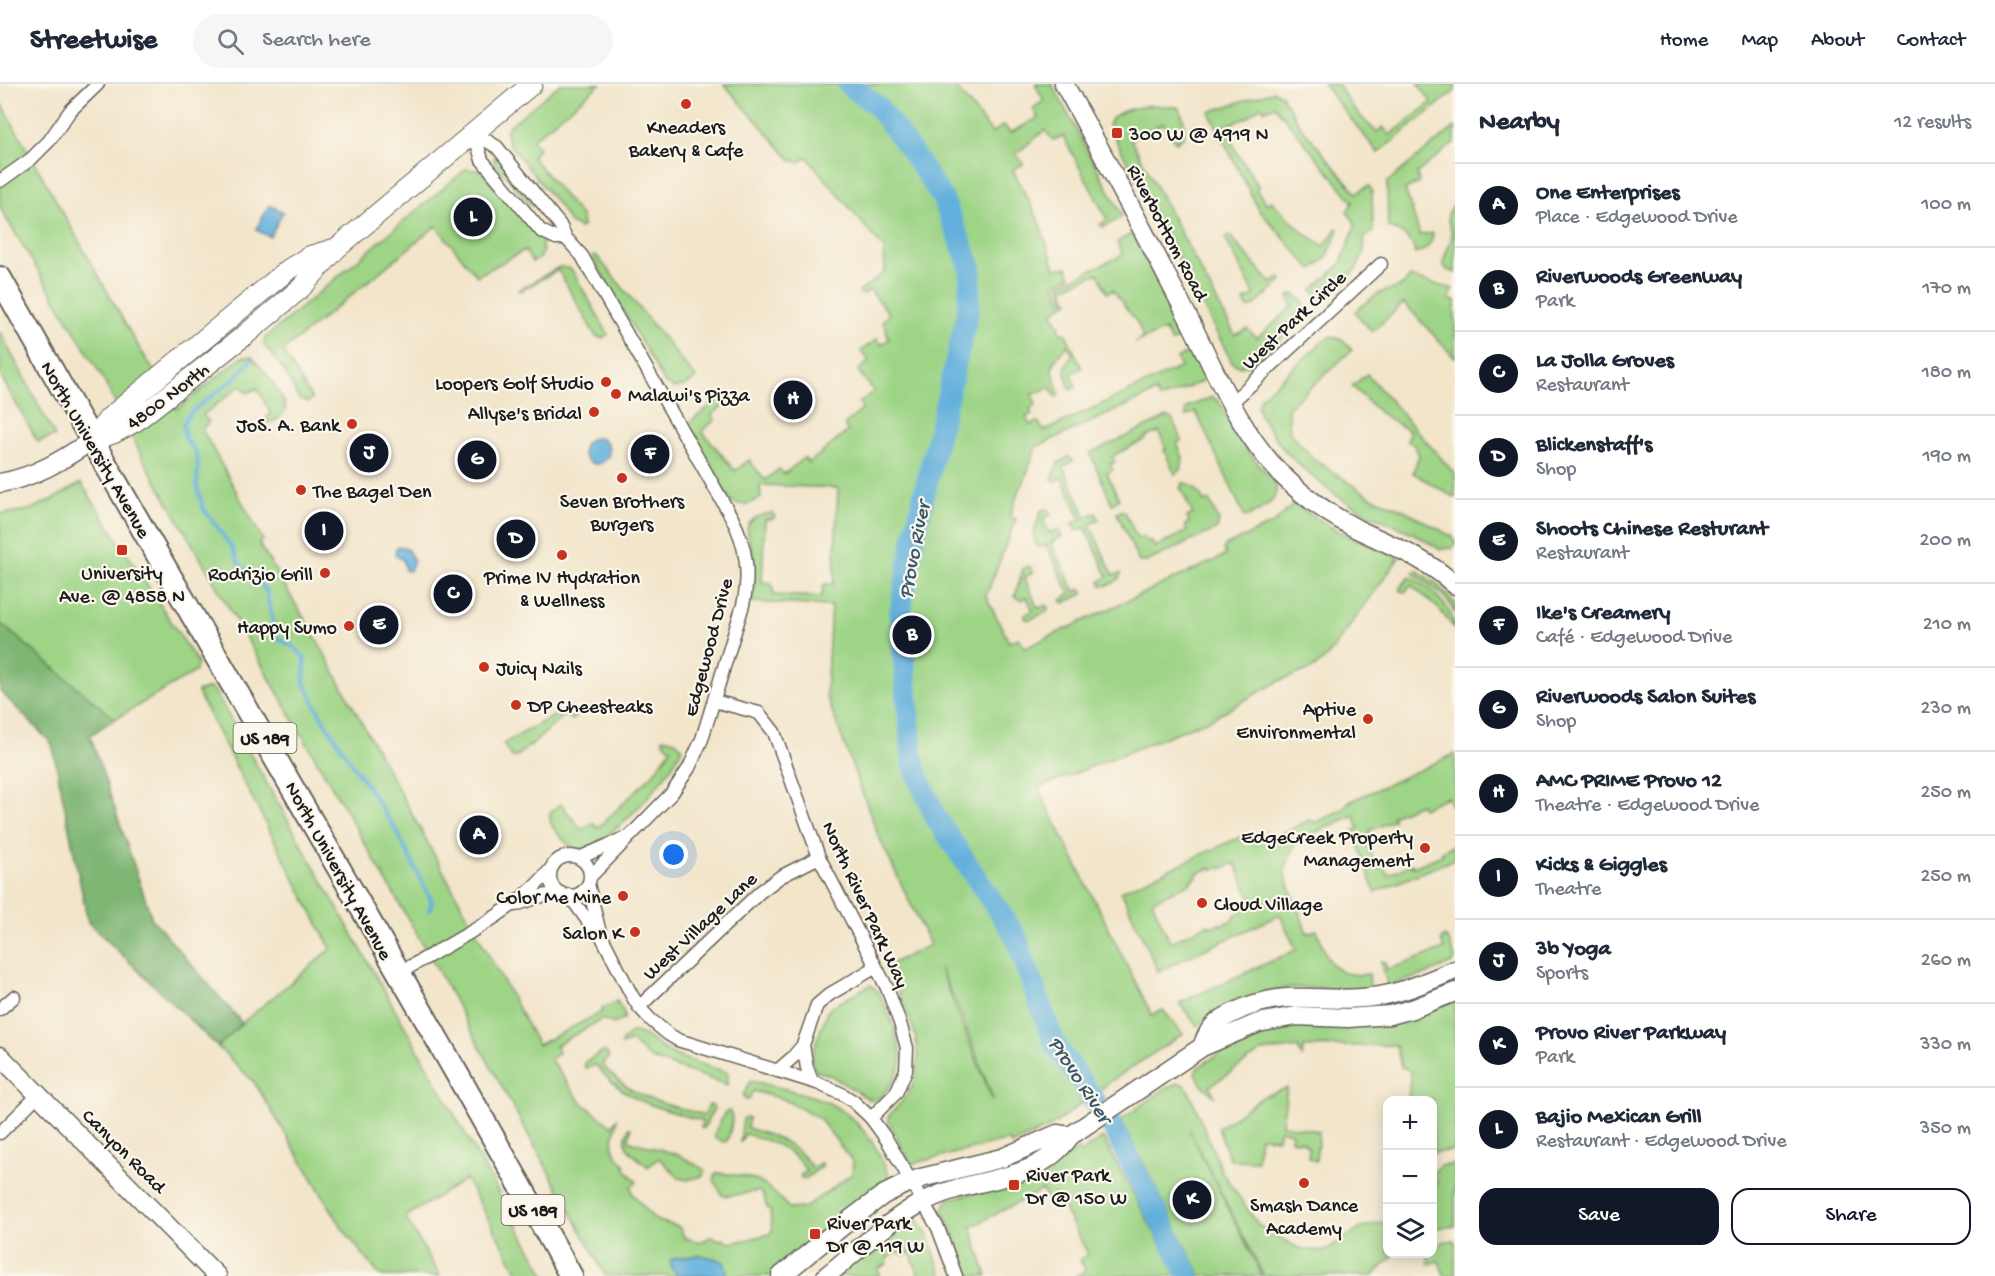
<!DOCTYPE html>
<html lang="en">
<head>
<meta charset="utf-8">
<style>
	:root { --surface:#fff; --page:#f6f6f7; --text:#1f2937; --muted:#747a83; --line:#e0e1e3; --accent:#111827 }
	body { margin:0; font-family:"Gochi Hand",sans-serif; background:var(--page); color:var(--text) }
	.controls { position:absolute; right:18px; bottom:18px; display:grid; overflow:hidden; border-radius:12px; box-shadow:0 3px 15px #0003 }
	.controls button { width:54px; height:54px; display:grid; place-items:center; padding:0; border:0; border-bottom:2px solid var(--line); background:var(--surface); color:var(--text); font:30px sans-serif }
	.you { position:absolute; left:674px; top:771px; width:21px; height:21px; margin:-15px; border:4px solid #fff; border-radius:50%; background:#1a73e8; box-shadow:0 0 0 9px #1a73e833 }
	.badge { display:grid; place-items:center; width:39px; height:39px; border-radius:50%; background:var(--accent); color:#fff; font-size:20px; font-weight:700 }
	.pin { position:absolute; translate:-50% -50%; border:3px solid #fff; box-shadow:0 2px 6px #0006 }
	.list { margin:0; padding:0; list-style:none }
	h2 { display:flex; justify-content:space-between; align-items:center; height:78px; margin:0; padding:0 24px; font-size:26px }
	h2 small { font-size:20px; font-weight:400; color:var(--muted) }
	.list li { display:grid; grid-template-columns:39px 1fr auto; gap:18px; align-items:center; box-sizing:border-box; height:84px; padding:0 24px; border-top:2px solid var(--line) }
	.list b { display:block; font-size:22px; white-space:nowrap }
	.list p { margin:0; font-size:20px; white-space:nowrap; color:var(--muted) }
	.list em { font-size:20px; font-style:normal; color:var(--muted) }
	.actions { display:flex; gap:12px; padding:18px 24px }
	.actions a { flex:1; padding:14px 0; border:2px solid var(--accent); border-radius:18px; text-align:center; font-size:21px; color:var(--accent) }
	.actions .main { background:var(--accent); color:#fff }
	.icon { flex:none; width:33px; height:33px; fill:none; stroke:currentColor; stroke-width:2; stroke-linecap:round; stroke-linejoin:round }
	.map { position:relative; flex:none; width:1455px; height:1192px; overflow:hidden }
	header { display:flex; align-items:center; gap:36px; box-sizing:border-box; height:84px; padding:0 30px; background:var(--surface); border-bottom:2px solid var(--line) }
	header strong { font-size:28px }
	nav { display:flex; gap:33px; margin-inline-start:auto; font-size:21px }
	.search { width:420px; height:54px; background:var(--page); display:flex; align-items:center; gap:15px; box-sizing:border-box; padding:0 21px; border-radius:33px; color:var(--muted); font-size:22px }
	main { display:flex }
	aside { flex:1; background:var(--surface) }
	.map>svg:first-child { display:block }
	.green { fill:#9ed486; stroke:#5d7851; stroke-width:1.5; fill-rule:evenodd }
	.forest { fill:#7eb673; stroke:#4d6948; stroke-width:1.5 }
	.water { fill:#63b0dc; stroke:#40667c; stroke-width:1.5 }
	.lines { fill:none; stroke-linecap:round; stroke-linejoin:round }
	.stream { stroke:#63b0dc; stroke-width:4 }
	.river { stroke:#63b0dc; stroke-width:22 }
	.street-casing { stroke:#676259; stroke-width:15 }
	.secondary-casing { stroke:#676259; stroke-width:21 }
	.primary-casing { stroke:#676259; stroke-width:22 }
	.highway-casing { stroke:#676259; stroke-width:26 }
	.street { stroke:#fff; stroke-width:12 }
	.secondary { stroke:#fff; stroke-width:18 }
	.primary { stroke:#fff; stroke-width:20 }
	.highway { stroke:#fff; stroke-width:22 }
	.poi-dot { fill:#c8321e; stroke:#fbf7ec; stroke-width:2 }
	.labels { text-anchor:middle; stroke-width:4.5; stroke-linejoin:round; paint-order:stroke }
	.shield { fill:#fbf7ec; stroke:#5f5e5a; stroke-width:1.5 }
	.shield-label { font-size:18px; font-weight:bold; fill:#1c1c1c }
	.poi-label { font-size:20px; fill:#1c1c1c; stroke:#fbf7ec; text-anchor:end }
	.street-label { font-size:20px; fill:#1c1c1c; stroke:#fbf7ec }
	.water-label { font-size:21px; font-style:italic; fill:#385769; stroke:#fbf7ec }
</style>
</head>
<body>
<header>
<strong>Streetwise</strong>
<div class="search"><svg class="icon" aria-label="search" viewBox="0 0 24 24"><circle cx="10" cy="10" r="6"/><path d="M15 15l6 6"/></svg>Search here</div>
<nav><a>Home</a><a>Map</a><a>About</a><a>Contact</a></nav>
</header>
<main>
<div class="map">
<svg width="1455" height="1192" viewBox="0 0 1455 1192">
	<rect width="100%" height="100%" fill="#fbf7ec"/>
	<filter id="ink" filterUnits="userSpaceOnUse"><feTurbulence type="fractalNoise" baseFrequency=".0167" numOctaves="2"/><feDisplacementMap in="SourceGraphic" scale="12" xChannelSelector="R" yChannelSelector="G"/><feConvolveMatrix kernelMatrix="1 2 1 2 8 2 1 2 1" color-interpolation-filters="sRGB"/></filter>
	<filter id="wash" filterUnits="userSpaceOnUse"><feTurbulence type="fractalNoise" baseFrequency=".008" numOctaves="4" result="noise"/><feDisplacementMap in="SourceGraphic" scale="24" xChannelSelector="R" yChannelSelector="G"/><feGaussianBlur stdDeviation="1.35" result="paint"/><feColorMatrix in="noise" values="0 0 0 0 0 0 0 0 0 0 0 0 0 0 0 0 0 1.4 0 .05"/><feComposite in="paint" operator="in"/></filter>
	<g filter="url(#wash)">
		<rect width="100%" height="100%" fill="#f2e5ca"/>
		<path class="green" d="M560,0h40l-68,56 7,8 -7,9 50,60 1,9 -4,2 -10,-6 -10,-16 -50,-62 -3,-12 2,-5z
			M724,0h229l39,49 12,-8 6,8 28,-15 -5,-10 11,-7 -9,-17h17l70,131 -3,4 -15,8 -4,-2 7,-6 -44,-83 -10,4 -8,-10 -29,24 7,10 -10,6 26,51 16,48 12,-2 4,9 -16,8 7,17 4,-1 -7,-15 64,-30 -6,-13 14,-8 3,2 48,93 2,5 -2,3 -11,5 -6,-12 -30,13 8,-6 -5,-13 -25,-34 -6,3 -9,-20 -35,15 6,14 -17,10 8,15 -1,1 3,6 3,-2 17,36 -11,6 5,13 -5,3c-7,-16 -9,-22 2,-36l-6,-9 -11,14 -4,10 7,26 -3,2 -6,-10 -18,8 4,9 -6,5 2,5 -6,3 4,8 8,-3 6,9 137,-64 -4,-8 13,-8 3,1 13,25 -5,5 -38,16h-4l-3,-6 -120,55 -13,38 -3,1 -10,31 6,2 -30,77 23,46 10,-4 6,10 201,-93 -2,-6 1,-3 49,-23 20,-19 42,26 63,28 -71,98 -14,12 -35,13 -66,37 -175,70 114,227 11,-5 20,24 -66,43 -67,50 -39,18 -2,-5 -98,24 -22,-42 -1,-5c8,-10 17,-17 23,-29 20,-42 -8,-83 -25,-122l44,-21 -52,-110 -52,-140 5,-89 -80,-4c3,-14 5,-29 3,-43 -1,-9 -9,-25 -6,-33 4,-10 15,-11 24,-13l3,3 -2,3h-8l-3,63 10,1 2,12 47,2 3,-13h10l4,-96 -78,-3 1,13 -13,6h-12l-6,-4 -42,-76 33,-27 5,6 -14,12 3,5 -13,11 33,40 14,-11 16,20 14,-11 5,5 20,-16 5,5 39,-32 -4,-6 19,-16 -4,-6 15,-12 -16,-20 11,-10 -8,-10 16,-12 4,6 8,-6 -3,-7 1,-4 -5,-6 7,-8 -19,-24 -7,5 -4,-3 26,-20 -1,-23 -77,-92 -7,5 -8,-1zM939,883l22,47 33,87h-1z
			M1323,0h15c10,19 22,34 39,48l6,-5 7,8 42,-33 -14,-18h37v7l-77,62z
			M1274,7l7,3 18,30 57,69 13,-7 3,5 1,41 -9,6c4,28 -22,47 -41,63l-11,-11 28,-25 15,-38 -1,-6 -7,-9 6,-10 -78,-96 -10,4 -4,-4 -13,11 -23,9 12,27 22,34 -3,3 11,14 4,-3 32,31 21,14 13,-18 2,2 -12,27 -15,13 -53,-60 -50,-98z
			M0,17l134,238 43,70 65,-52h10c8,9 36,42 33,53 -1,7 -12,12 -18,13l-2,-4 6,-5 -14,-26 -9,5 -8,-7 -37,29 6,7 -7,7 61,111 -4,4 53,87 226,414 64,-33v-3l15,-8 7,12v6l-10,5 -12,-5 -47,27 4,7 -9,6 29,41 32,26 6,-7c-2,25 -13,23 8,46l-1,3 13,14 -6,4 1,7 23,27 24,7 6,11 15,4 11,-5 10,3 3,-1 2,3 6,1 38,-9 2,-4 -2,-20 -3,-2 -3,-12 -4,-5 -33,5 -5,-1 -8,-15 2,-7c41,3 46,7 74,36l14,-1 48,-34 1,-12 -34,-44 -36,-19 -30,-8 -4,8 -3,1 -3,-4 7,-15 11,2c22,6 47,10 68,20 29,14 50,44 60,74l-4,9 -34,23 -82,67h-163l-165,-300 -299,-519 -42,-84 -100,-165z
			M1151,21l27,2c6,7 7,21 6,30l-8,5 -13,-19 -32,16 104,196 12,-6 10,9 36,-32 -5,-10 6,-2 7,5 8,14 -58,53h-13l-6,-4 -124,-237c6,-16 29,-17 43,-20z
			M1455,43v15l-38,31 2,10 -14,6 15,46 13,-2c-1,12 -7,17 -18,21 -2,-16 -14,-22 -27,-27l-1,-45z
			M494,73h4l36,44v5l-4,-1 -36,-43z
			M466,85l15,2 63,71 -3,4 2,3 -3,9 -8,4 -7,-12 -48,26 -41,-50 -153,125 29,48 -4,3 -9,-3 -16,-30 -16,-20 -3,-4 1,-7z
			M1455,119v70l-8,-3 -4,-6c1,-9 6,-16 8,-24 4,-17 -12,-18 4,-37z
			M1229,151l42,48 9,-6 2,3 -28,26 -6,2 -4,-7 11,-6 -30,-57z
			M596,171l100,123c-7,6 -13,10 -23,10l-4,-4 -3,1 -74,-129z
			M559,183l9,1 5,4 35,62 -7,5 -2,-3 -3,1 -38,-67 -37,21 -3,-1z
			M1410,193l43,12 -4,10 6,2v57l-51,-55 -32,29 -17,-20c8,-7 16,-14 25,-19 14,-7 17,0 30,-16z
			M0,248l55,104 -17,6 -38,-67z
			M1331,252l11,4 10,10 -64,58 2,25 25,27 56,37 31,12 51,28 2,7 -2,4 -14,1 -24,-15 -49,-21 -29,-17 -29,-23 -23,-22 -25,-35 -3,-11 5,-9 59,-53z
			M1367,290l88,100v24l-42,-25 6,-18 -5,-10 -7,-4 3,-10 -30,-18 -28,-27z
			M1212,313l7,4 26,47 30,35c7,19 -17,28 -30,34l-49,-105 -10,4v-7l2,-2z
			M1167,333l5,2 10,21 -5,3 6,15 -2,12 -6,4 -11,-24 2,-1 -7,-17 -14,5 1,2 -34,17 3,6 -5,2 3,6 -6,3 12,26 -7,5 -22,-51z
			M1069,373l4,4 -10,6 23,50 10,-4 3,6 -9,6 23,50 8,-2c-1,8 -12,14 -20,12l-1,-4 8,-4 -23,-50 -8,4 -5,-7 9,-5 -19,-41 -8,3 -2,-2 6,-16z
			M81,399l117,180 -3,9 -80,47 -115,-96v-109l29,-4 28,-13z
			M1182,399c11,0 18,10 22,19l5,-2 10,21 -2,8 -71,33h-7l-22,-49 5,-3 1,3 2,-1 13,27 6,-3 3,6 4,-2 4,7 32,-16 -2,-6 4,-2 -2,-6 6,-3 -13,-27 3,-1z
			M1044,425l5,1 3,4 -9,6 6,13 9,-3 4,6 -11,7 24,49 6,-3 2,2v3l-19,9 -3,-3 9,-6 -24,-49 -7,3c-10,-10 -2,-25 2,-37z
			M1028,482l3,2 1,5 -8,4 14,31 9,-3 2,2 -4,6 -16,7 -4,-2v-3l8,-4 -6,-14 -7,3 -5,-4 8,-27z
			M1417,486l21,15 17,18v11c-6,-18 -27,-30 -42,-41z
			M1409,493c16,5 46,32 45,51l-15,-19 -28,-24 -6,7 -4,-1 -1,-3z
			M209,604l5,2 332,586h-26l-54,-97 -61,38 35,59h-60l-37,-47 -89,-147 -36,-35 24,-24 89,-74 -134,-257z
			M564,626h9l3,6 -4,4 -8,-5 -33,31 -1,-1 -14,12h-4l-9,-13z
			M663,654l12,3 7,6c-7,25 -73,98 -99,102 -10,1 -17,-5 -23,-13 -6,-7 -12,-13 -10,-24l11,-8 21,26 10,-7 6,5 55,-54 18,-25 -8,-8z
			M1455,670v50l-4,2 -4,-9 -25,11 -2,-4 -28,12 2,4 -25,11 3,8 -6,3 12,27 6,-2 4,8 24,-11 2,3 28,-12 -1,-4 14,-6v14l-80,33 -22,-61 6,-2 -5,-14 -58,26 -12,31 23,61 10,-3c11,31 15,49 52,44l1,11 -2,4 -5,3c-32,-2 -68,-9 -99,0 -25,6 -46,19 -67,34l-18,-23 117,-53 -16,-35 -122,56 -37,-80 126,-57 3,6 18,-8 3,7 38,-19 8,2 24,-12 8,-8zM1235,779l18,41 -12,6 1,2 -8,4 1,3 -15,6 -1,-2 -8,4 -2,-3 -39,18 -18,-41 39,-18 -1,-2 7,-4 -1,-3 14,-6 2,2 8,-3 1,2z
			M1443,853l5,2 7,19 -1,4 -30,13 -34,10 -3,-1 -6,-23 4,1 2,8 57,-21 -3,-9z
			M870,901c14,5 30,58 31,73 0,10 -6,22 -13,30 -5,8 -8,12 -18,12l-40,-25 -14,-4 -3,-4 -2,-10 16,-45 6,-6z
			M1455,916v150l-22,3 -1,-53h-24l3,-29 -10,-4 -5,-22 -92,2 -2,10 -4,-10 -37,5 -51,34 5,11 -14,-13 -6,-11 2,-5 53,-34 16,-6 34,-3 44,2 46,-4z
			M632,948c13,-1 22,12 33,18 17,10 40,15 59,21l4,3v11l-79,-27 -18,-17 -10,4 1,-5z
			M602,968h4l3,5 -7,7c27,34 62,40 102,51l5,-10h3l2,3 -10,20h-3l1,-7c-44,-14 -76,-18 -106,-56l-10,3 -2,-4 1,-2z
			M1177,999l6,1 6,7 33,81 37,54 41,23 24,2 39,-24 22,-5 2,2 1,30h7l-22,22h-109l-75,-146 73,146h-61l-80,-156 46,-33 2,1z
			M1287,1004l-5,37 37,6 -3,30 -8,-3 1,-9 -5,-7 -13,-2 1,-8 -12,-2 -2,8 -18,-1 -3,24 -27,-1 -12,-32 46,-32z
			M729,1027c6,6 1,21 -2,30l-3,1 -9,-4 -1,-4 11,-22z
			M746,1033l3,1 -2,10c31,10 44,12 65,39l9,-4 1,3 -17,13h-4v-4l6,-4c-18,-25 -34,-29 -62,-37l-5,9 3,-24z
			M629,1044h2l-2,11 1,2 49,14 26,15 -2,6 -15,4 -9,-2 -20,-20 -11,9c-13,-13 -30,-18 -19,-39z
			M1103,1054l75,138h-103l11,-5 -6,-11 8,-6 -32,-60 -9,4 -5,-8 -71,37 16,49h-19l-11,-33 -13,-29v-8l5,-7c51,-11 84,-23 129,-49l5,3 4,-5z
			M1455,1080v62l-20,2 -2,-2v-38l5,-5 -5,-5v-5l7,-7z
			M912,1136l7,1 10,17 13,38h-23l-9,-24 -6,3 -6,-3 -11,6v6l-9,5 2,7h-43l69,-55z
			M1455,1156v36h-11l-5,-15 -10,3 -1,-9 4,-1 1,-3 9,-9z"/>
		<path class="forest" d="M0,539l115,96 -25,16 62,184 90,104 -24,24 -130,-125 -36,-178 -52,-53z"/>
		<path class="water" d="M269,121l14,7 -13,25 -14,-7z
			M583 367a13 13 0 1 1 26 0a13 13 0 1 1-26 0Z
			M399,462l8,3 7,11 -4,11 -5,-1 -2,-10 -8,-5 1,-7z
			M699,1171l15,3 10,4 3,9 -2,5h-46l-7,-7 -2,-7 2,-3z"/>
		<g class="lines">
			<path class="stream" d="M251,277l-18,19 -42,32 -8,11 2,15 11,15 2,11 -1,22 6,22 28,38 9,19 26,25 10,47 19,11 10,10 -1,24 18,36 74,112 36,72 -3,9"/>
			<path class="river" d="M848,0l29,22 32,42 34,51 28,69 -3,43 -53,221 -15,82 13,150 23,54 79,117 39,108 58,83 77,150"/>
		</g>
	</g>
	<g filter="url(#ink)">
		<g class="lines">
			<defs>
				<path id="street" d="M474,49l23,14 63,78 6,13 16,18 150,262c15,29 18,56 11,87l-41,134 -13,29 -17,25 -82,84
					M474,49l8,27 59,71 15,7h10
					M0,97l31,-22 18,-18 21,-30 28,-27
					M1231,319l150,-139
					M714,617l45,12 15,19 45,125 68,131 13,35 7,25 -1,22 -10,23 -25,25
					M550 792a20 20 0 1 1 40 0a20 20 0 1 1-40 0Z
					M579,774l46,-20
					M588,800l12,49 31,61 8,13 12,13 17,14 10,6 139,43 25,11 11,7 18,17 16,22 51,88 18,48
					M569,811l18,25 12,12
					M515,821l27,-9 19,-3
					M399,889c46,-27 123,-64 153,-106
					M639,923l121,-115 20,-15 39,-20
					M0,925l14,-12
					M803,961l4,23 5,13
					M777,987l15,-13 11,-13 14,-40 13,-11 46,-27
					M0,1049l38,-38"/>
				<path id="secondary" d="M1064,0c44,78 85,158 126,237 27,54 50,112 93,155 22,22 47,39 74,53 35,17 69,29 98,56
					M0,399c36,-6 62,-23 91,-42
					M1202,963c7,-21 14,-26 33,-35 52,-25 85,-8 137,-15 29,-3 56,-16 83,-27
					M0,972l217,220
					M781,1192l70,-57 32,-24 20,-10 18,-7 81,-20 55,-24 13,2
					M826,1192c32,-25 63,-57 99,-75 47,-25 111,-16 145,-65l132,-89 56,-24 38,-7 52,2 42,-3 22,-6 43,-17"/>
				<path id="primary" d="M91,357l23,-8 22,-12 109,-86 56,-47 36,-40 195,-164
					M91,357l18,-23 180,-149 21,-13 27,-8"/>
				<path id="highway" d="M0,194c187,334 385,663 571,998"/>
			</defs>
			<use href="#street" class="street-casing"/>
			<use href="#secondary" class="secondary-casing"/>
			<use href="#primary" class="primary-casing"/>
			<use href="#highway" class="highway-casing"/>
			<use href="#street" class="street"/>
			<use href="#secondary" class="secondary"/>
			<use href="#primary" class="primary"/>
			<use href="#highway" class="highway"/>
		</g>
	</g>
	<g class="poi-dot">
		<circle cx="686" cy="20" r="6"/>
		<rect x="1111" y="43" width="12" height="12" rx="3"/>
		<circle cx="606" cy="298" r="6"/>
		<circle cx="616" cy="310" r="6"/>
		<circle cx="594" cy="328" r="6"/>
		<circle cx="352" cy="340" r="6"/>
		<circle cx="622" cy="394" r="6"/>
		<circle cx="301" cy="406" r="6"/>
		<rect x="116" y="460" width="12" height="12" rx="3"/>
		<circle cx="562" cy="471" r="6"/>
		<circle cx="325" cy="489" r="6"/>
		<circle cx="349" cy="542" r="6"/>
		<circle cx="484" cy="583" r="6"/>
		<circle cx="516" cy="621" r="6"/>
		<circle cx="1368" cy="635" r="6"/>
		<circle cx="1425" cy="764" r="6"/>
		<circle cx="623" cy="812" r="6"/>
		<circle cx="1202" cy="819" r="6"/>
		<circle cx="635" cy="848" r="6"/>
		<circle cx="1304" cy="1099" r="6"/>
		<rect x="1008" y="1095" width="12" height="12" rx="3"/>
		<rect x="809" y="1144" width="12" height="12" rx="3"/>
	</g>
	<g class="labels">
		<g class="shield">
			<rect x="233.5" y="639" width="63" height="30" rx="4.5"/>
			<rect x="501.5" y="1111" width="63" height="30" rx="4.5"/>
		</g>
		<g class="shield-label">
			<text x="265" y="660">US 189</text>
			<text x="533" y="1132">US 189</text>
		</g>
		<g class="poi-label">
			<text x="686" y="49" text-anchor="middle">Kneaders<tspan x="686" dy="23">Bakery &amp; Cafe</tspan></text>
			<text x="1129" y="56" text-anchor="start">300 W @ 4919 N</text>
			<text x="594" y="305">Loopers Golf Studio</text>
			<text x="628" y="317" text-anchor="start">Malawi's Pizza</text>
			<text x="582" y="335">Allyse's Bridal</text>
			<text x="340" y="347">JoS. A. Bank</text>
			<text x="313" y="413" text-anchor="start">The Bagel Den</text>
			<text x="622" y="423" text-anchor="middle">Seven Brothers<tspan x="622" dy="23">Burgers</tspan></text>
			<text x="122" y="495" text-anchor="middle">University<tspan x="122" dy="23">Ave. @ 4858 N</tspan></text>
			<text x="313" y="496">Rodrizio Grill</text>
			<text x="562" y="499" text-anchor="middle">Prime IV Hydration<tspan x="562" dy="23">&amp; Wellness</tspan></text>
			<text x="337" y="549">Happy Sumo</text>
			<text x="496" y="590" text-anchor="start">Juicy Nails</text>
			<text x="528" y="628" text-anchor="start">DP Cheesteaks</text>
			<text x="1356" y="631">Aptive<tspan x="1356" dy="23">Environmental</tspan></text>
			<text x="1413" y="759">EdgeCreek Property<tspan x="1413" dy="23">Management</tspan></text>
			<text x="611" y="819">Color Me Mine</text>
			<text x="1214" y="826" text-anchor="start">Cloud Village</text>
			<text x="623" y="855">Salon K</text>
			<text x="1026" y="1097" text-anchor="start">River Park<tspan x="1026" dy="23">Dr @ 150 W</tspan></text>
			<text x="1304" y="1127" text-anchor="middle">Smash Dance<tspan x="1304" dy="23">Academy</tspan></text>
			<text x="827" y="1145" text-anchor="start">River Park<tspan x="827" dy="23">Dr @ 119 W</tspan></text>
		</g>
		<g class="street-label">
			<text transform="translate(1169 148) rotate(62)" y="7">Riverbottom Road</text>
			<text transform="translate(1293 235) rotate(-43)" y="7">West Park Circle</text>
			<text transform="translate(167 311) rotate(-37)" y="7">4800 North</text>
			<text transform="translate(97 365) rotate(60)" y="7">North University Avenue</text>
			<text transform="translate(707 563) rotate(-75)" y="7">Edgewood Drive</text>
			<text transform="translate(340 786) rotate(61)" y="7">North University Avenue</text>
			<text transform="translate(867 820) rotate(65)" y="7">North River Park Way</text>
			<text transform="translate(699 841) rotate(-43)" y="7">West Village Lane</text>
			<text transform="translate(125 1066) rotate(45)" y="7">Canyon Road</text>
		</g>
		<g class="water-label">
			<text transform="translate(913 466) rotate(-79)" y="7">Provo River</text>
			<text transform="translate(1081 995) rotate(57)" y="7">Provo River</text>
		</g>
	</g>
</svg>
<div class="controls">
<button>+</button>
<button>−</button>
<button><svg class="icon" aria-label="layers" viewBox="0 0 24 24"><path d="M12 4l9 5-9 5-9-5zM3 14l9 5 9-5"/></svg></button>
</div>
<div class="you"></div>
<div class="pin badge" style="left:479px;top:751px">A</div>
<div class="pin badge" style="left:912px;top:551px">B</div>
<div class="pin badge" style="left:453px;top:510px">C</div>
<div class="pin badge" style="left:516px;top:455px">D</div>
<div class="pin badge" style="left:379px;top:541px">E</div>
<div class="pin badge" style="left:650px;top:370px">F</div>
<div class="pin badge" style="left:477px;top:376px">G</div>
<div class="pin badge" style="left:793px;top:316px">H</div>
<div class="pin badge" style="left:324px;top:447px">I</div>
<div class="pin badge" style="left:369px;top:369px">J</div>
<div class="pin badge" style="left:1192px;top:1116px">K</div>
<div class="pin badge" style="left:473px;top:133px">L</div>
</div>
<aside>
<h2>Nearby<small>12 results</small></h2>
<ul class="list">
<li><span class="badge">A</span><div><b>One Enterprises</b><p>Place · Edgewood Drive</p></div><em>100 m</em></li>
<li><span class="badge">B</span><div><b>Riverwoods Greenway</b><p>Park</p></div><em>170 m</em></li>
<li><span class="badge">C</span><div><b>La Jolla Groves</b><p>Restaurant</p></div><em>180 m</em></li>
<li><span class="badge">D</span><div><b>Blickenstaff's</b><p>Shop</p></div><em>190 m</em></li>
<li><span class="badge">E</span><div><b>Shoots Chinese Resturant</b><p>Restaurant</p></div><em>200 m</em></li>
<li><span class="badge">F</span><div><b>Ike's Creamery</b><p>Café · Edgewood Drive</p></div><em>210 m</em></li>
<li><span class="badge">G</span><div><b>Riverwoods Salon Suites</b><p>Shop</p></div><em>230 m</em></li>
<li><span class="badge">H</span><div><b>AMC PRIME Provo 12</b><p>Theatre · Edgewood Drive</p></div><em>250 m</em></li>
<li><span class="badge">I</span><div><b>Kicks &amp; Giggles</b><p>Theatre</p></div><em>250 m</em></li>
<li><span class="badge">J</span><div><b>3b Yoga</b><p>Sports</p></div><em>260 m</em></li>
<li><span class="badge">K</span><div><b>Provo River Parkway</b><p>Park</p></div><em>330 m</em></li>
<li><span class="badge">L</span><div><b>Bajio Mexican Grill</b><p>Restaurant · Edgewood Drive</p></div><em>350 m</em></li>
</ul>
<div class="actions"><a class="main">Save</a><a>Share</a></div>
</aside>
</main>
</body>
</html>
